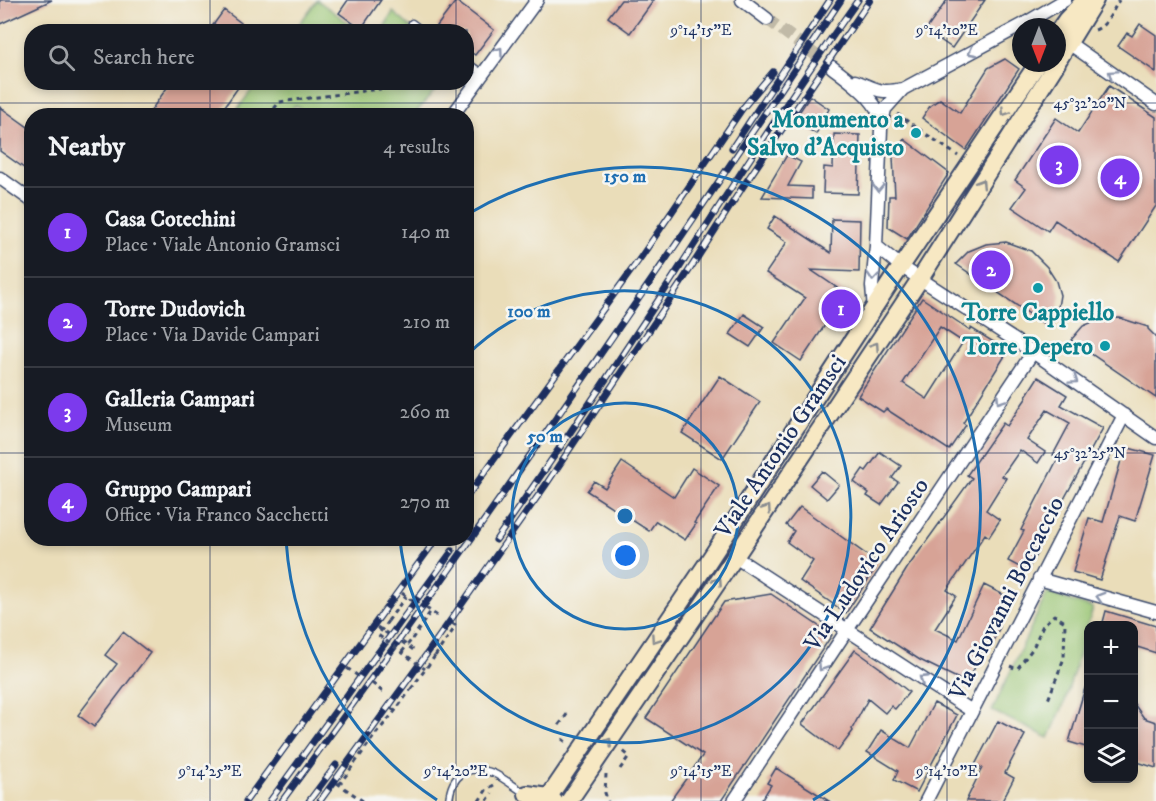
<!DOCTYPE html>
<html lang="en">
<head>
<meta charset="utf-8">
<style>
	:root { --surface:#171b24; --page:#20242c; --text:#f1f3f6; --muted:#9ea1a6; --line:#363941; --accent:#7c3aed }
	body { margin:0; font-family:"IM FELL DW Pica",serif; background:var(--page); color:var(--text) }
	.controls { position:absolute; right:18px; bottom:18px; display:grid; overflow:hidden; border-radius:12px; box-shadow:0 3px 9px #0003 }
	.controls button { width:54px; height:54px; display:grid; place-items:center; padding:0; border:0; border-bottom:2px solid var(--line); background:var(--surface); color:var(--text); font:30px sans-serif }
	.compass { position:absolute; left:1012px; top:18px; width:54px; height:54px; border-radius:50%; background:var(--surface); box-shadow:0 3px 9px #0003; rotate:180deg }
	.you { position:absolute; left:626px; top:556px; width:21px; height:21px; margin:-15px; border:4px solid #fff; border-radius:50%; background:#1a73e8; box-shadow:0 0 0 9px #1a73e833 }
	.badge { display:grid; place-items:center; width:39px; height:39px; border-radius:50%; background:var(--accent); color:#fff; font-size:20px; font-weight:700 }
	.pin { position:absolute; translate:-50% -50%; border:3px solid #fff; box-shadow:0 2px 6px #0006 }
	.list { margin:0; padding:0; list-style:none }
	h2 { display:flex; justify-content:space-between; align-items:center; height:78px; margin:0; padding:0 24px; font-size:26px }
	h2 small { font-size:20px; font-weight:400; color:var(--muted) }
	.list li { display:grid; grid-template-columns:39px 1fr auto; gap:18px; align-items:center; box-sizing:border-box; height:90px; padding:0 24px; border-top:2px solid var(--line) }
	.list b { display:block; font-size:22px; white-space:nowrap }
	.list p { margin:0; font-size:20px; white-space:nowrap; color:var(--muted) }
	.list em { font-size:20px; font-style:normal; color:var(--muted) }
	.icon { flex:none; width:33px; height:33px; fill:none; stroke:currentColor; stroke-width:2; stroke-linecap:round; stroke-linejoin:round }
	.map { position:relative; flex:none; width:1156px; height:801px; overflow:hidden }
	.search { position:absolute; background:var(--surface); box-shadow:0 3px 9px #0003; left:24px; top:24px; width:450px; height:66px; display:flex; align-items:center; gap:15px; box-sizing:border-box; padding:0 21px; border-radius:24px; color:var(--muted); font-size:22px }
	.panel { position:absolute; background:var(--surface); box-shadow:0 3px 9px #0003; left:24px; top:108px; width:450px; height:438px; border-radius:24px }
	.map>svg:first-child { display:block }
	.green { fill:#99c472; stroke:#5a7a68; stroke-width:1.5 }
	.building { fill:#d7a396; fill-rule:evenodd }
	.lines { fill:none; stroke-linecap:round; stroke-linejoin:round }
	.street-tunnel { stroke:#c1baa7; stroke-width:12; stroke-dasharray:12 6; stroke-linecap:butt }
	.lane-casing { stroke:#3a496c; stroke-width:9 }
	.street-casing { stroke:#3a496c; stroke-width:15 }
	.secondary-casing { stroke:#3a496c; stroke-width:20 }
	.path { stroke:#3a496c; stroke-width:3; stroke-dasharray:4.5 4.5; stroke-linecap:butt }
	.lane { stroke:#fff; stroke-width:6 }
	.street { stroke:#fff; stroke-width:12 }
	.secondary { stroke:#f7e8c3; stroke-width:16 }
	.rail-casing { stroke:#1b2f5e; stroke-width:7 }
	.rail { stroke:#f6f6f2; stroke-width:4.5; stroke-dasharray:14; stroke-linecap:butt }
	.path-bridge { stroke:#3a496c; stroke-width:3; stroke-dasharray:4.5 4.5; stroke-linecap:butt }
	.oneway { stroke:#8d97ae }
	.oneway2 { stroke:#898c90 }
	.ticks { fill:none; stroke:#1b2f5e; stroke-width:1.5; stroke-opacity:0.45 }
	.ring { fill:none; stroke:#1f6fb2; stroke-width:3 }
	.culture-dot { fill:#0f9aa8; stroke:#f6f6f2; stroke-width:2 }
	.labels { text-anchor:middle; stroke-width:5; stroke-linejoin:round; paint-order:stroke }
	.culture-label { font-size:24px; font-weight:bold; fill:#0d838f; stroke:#f6f6f2; text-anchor:end }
	.street-label { font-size:24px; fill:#1b2f5e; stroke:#f6f6f2 }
	.ticks-label { font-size:15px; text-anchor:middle; fill:#1b2f5e; stroke:#f6f6f2; stroke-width:5; stroke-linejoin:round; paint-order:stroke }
	.centre { fill:#1f6fb2; stroke:#f6f6f2; stroke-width:3 }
	.ring-label { font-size:18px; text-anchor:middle; font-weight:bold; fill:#1f6fb2; stroke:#f6f6f2; stroke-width:5; stroke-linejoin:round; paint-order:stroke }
</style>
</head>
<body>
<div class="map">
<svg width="1156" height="801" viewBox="0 0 1156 801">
	<rect width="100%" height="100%" fill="#f6f6f2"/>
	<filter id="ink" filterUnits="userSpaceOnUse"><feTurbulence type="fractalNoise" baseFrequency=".0167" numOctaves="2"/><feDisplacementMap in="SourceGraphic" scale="12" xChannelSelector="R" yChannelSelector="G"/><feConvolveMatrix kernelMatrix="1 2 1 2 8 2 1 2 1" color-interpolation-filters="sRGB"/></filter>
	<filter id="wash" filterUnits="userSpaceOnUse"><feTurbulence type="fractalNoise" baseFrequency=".008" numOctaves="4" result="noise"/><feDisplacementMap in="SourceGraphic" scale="24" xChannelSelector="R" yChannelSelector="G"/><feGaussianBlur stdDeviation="1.35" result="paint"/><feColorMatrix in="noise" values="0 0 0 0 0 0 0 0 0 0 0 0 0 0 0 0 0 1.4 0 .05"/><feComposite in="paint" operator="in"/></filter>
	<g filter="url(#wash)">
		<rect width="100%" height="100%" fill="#eaddb9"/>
		<path class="green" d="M317,0l43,31h-66z
			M393,12l22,19h-33z
			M257,83v-1l184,1 -27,32h-105l-14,-10 -7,10h-55z
			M1047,593l46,15 -29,96 -15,34 -57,-27z"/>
		<g id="blocks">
			<path class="building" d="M0,0h52l-52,24z
				M348,0h33l-20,29 -22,-16z
				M621,0h33l-24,33 -22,-16z
				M947,0h38l-33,48 -26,-18z
				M456,1l38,29 -19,25 -9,-6v-17h-22l-7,-6z
				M224,10l29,22h-45z
				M1140,24l16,11v37l-38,-26 9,-13 5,3z
				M1005,59l14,10 -53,81 -44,-32 8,-12 10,-7 20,14 28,-45z
				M171,82h71l-24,34h-71z
				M1109,86l47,31v89l-37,56 -64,-42 -7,11 -36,-24 14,-19 -11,-8 41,-62 22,15z
				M810,96l19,13 -13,25 -22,-14z
				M0,107l32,23v28l-8,10 -24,-17z
				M834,134l26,1 -2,59 -35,-1 1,-26 9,1z
				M904,139l45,34 -42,66 -19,-12 1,-31h6l-2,-39z
				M787,155l14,7 -13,24 24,1v12l-50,-2z
				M775,216l56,37 1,-34 28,1 -1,52 -48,-2 44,30 -2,4 5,3 -12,18 -15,-9 -30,45 -27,-18 31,-45 -39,-25 21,-31 -20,-13z
				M1006,242l25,9 16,16 9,14 4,14 -3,18 -7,15 -94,-64 13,-13 17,-7z
				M922,298l48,32 1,-2 37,23 -45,72 3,2 -17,25 -63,-41 -3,3 -25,-16zM940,327l23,15 -36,57 -24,-16z
				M744,314l20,13 -14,20 -20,-13z
				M1120,318l28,9v2l8,8v61l-85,-58 12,-14 17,-7z
				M720,376l40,26 -38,57 -40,-26z
				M1038,377l29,18 -6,10 42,23 -44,80 -6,-3 -22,43 7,3 -11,20 -19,-10 16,-30 -3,-1 37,-72 -5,-3 17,-32 -23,-13 -20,30 18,12 -7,11 -18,-13 -18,26 4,2 -20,32 14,10 -11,17 -4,-3 -38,56 9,6 -21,33 23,11 26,-55 24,12 -13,28 5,2 -11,22 -4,-2 -18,36 -47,-23 -50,-32 38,-61 64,-89 -5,-3 36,-52 4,3 20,-29 -1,-1z
				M1125,447l30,8 -20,66 -15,-5 -20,64 -27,-8 16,-54 14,4z
				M880,452l21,14 -9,12 6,4 -17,23 -14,-9 2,-3 -15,-11 9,-13 3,2z
				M622,462l52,35 18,-29 27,18 -25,37 2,1 -11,16 -29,-19 -7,10 -62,-40 7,-10 11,7z
				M822,471l17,14 -12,14 -17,-14z
				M800,507l78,56 -4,5 1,1 -29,44 -46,-32 13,-20 -26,-19 7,-11 -8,-6z
				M771,594l61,41 -111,166h-51l33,-46 -57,-37 78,-116z
				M1106,611l50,15v27l-22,-7v-20h-32z
				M123,632l27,21 -56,74 -16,-12 39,-51 -12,-9z
				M855,650l28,20h-1l27,22 -14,17 -4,-3 -6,7 -17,-14 -16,30 1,2 -15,20 -36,-27z
				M1085,688l4,1v59l-20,-6z
				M934,703l23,12 -40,77 -23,-12 4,-9 -31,-19 14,-22 29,18z
				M1134,704l10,14 12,4v46l-22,-7z
				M998,721l27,14 -20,38 9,5 -12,23h-36l16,-33 -7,-3z
				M776,768l53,33h-68l10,-16 -4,-2z"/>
		</g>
	</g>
	<g filter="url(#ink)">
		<use href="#blocks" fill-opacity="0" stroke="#3a496c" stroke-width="1.5"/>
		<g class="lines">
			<path class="street-tunnel" d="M767,19l65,48"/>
			<defs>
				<path id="lane" d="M412,23l12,9
					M466,62l17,12
					M449,801c2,-26 18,-38 44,-28 11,5 22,14 33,21"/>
				<path id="street" d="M742,0l25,19
					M1063,39l93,65
					M832,67c14,11 43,31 47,48 1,4 1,10 2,14l-5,117 -4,40 2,23
					M855,81c22,8 23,13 48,8
					M452,116l85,-116
					M882,123l3,-14 18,-20 121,-65 41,-24
					M0,178l32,23
					M876,246l26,21 131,85 123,86
					M735,557l237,154
					M1039,579l117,33
					M734,801l113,-171 186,-278
					M926,801l198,-386"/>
				<path id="secondary" d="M1057,33l9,-13 19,-20
					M1057,62l38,-62
					M527,794l22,3 5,4
					M546,801l160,-236 186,-285 146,-217
					M569,801l166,-244 185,-278 137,-216"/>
			</defs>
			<use href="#lane" class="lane-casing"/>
			<use href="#street" class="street-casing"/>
			<use href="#secondary" class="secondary-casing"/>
			<path class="path" d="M1095,30c12,-4 18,-20 24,-30
				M897,114l61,42
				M269,116l10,-14 154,-20
				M402,593l10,8
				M426,608l13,9
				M388,621l18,-25
				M452,623l7,5
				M377,627l11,7
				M412,639l19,-28
				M402,642l13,9
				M435,656l21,-30
				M1010,666l7,3 16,-21 10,-23 11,-10 11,7 -1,36 -16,42
				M347,668l11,8
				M372,683l12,10
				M391,708l6,5
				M559,725l9,-12
				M562,739l7,5
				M620,769l9,-13 -6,-5 -1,1
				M606,774l-1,19 3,8
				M337,783l26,18
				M339,785l36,-50 20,-24 16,-22
				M479,801l8,-12 7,-4
				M487,801l5,-8"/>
			<use href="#lane" class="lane"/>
			<use href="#street" class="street"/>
			<use href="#secondary" class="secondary"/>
			<defs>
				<path id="rail" d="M732,148l98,-148
					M466,498l175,-241 101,-148 31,-37
					M496,540c61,-87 120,-175 178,-264 60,-93 120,-186 184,-276
					M246,801l191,-263
					M270,801l182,-250
					M282,801c193,-262 378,-530 559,-801
					M309,801l27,-36
					M320,801l106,-146 119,-169 136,-203 61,-95 128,-188"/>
			</defs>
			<use href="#rail" class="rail-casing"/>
			<use href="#rail" class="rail"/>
			<path class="path-bridge" d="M388,621l-10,14 47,34
				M402,652l10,-13
				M411,689l24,-33"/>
		</g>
		<defs><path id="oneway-chevron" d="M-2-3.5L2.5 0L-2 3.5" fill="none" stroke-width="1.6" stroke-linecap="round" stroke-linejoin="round" transform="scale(1.5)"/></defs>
		<g class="oneway">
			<use href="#oneway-chevron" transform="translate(499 51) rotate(-54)"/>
			<use href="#oneway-chevron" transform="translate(972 52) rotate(152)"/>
			<use href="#oneway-chevron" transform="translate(1112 74) rotate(-145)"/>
			<use href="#oneway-chevron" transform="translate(878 188) rotate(92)"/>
			<use href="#oneway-chevron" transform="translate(873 277) rotate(95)"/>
			<use href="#oneway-chevron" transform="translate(1074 380) rotate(35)"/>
			<use href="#oneway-chevron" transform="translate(1000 400) rotate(124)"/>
			<use href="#oneway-chevron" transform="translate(1100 597) rotate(-164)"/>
			<use href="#oneway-chevron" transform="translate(822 667) rotate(123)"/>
			<use href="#oneway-chevron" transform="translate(923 679) rotate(-147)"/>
		</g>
		<g class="oneway2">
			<use href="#oneway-chevron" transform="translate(1005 112) rotate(124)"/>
			<use href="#oneway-chevron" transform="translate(981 183) rotate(-58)"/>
			<use href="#oneway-chevron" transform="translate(875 346) rotate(-56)"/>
			<use href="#oneway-chevron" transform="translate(767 509) rotate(-56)"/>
			<use href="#oneway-chevron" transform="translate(718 581) rotate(-56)"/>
			<use href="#oneway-chevron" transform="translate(655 639) rotate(124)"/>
			<use href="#oneway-chevron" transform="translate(608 742) rotate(-56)"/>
		</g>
	</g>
	<path class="ticks" d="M210,0v32M456,0v32M701,0v801M947,0v801M210,82v34M456,82v34M0,103h1156M0,453h32M466,453h690M210,538v263M456,538v263"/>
	<g class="ring">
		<circle cx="625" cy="516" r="113"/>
		<path d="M467 355A226 226 0 1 1 400 540"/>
		<path d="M437 800A340 340 0 0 1 286 540M468 214A340 340 0 0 1 813 800"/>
	</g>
	<g class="culture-dot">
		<circle cx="916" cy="133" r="6"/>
		<circle cx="1038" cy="288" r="6"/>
		<circle cx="1105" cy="346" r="6"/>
	</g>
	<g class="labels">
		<g class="culture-label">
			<text x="904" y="127">Monumento a<tspan x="904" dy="28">Salvo d'Acquisto</tspan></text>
			<text x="1038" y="320" text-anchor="middle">Torre Cappiello</text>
			<text x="1093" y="354">Torre Depero</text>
		</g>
		<g class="street-label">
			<text transform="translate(780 446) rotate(-56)" y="8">Viale Antonio Gramsci</text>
			<text transform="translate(866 564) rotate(-56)" y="8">Via Ludovico Ariosto</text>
			<text transform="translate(1006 598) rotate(-63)" y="8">Via Giovanni Boccaccio</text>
		</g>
	</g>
	<g class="ticks-label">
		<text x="701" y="35">9°14'15"E</text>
		<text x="947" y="35">9°14'10"E</text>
		<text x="1090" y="108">45°32'20"N</text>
		<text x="1090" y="458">45°32'25"N</text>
		<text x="210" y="776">9°14'25"E</text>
		<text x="456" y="776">9°14'20"E</text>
		<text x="701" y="776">9°14'15"E</text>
		<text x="947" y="776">9°14'10"E</text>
	</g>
	<circle cx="625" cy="516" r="9" class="centre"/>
	<g class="ring-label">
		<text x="625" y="182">150 m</text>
		<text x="529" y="317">100 m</text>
		<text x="545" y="442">50 m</text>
	</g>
</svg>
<div class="controls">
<button>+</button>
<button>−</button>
<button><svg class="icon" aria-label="layers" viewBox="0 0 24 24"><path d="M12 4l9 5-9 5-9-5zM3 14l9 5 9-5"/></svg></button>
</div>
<svg class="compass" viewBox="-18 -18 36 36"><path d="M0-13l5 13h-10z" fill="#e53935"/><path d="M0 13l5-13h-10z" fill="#9ea1a6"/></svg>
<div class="you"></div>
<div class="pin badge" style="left:841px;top:309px">1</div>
<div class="pin badge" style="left:991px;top:270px">2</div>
<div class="pin badge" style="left:1059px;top:165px">3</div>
<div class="pin badge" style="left:1120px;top:178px">4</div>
<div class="search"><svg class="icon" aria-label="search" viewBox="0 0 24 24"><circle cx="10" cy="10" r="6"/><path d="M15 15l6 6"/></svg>Search here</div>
<section class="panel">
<h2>Nearby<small>4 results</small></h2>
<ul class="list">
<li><span class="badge">1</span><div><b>Casa Cotechini</b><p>Place · Viale Antonio Gramsci</p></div><em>140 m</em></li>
<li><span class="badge">2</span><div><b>Torre Dudovich</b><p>Place · Via Davide Campari</p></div><em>210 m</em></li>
<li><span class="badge">3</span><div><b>Galleria Campari</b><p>Museum</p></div><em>260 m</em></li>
<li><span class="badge">4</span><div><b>Gruppo Campari</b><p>Office · Via Franco Sacchetti</p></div><em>270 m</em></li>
</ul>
</section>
</div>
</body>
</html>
